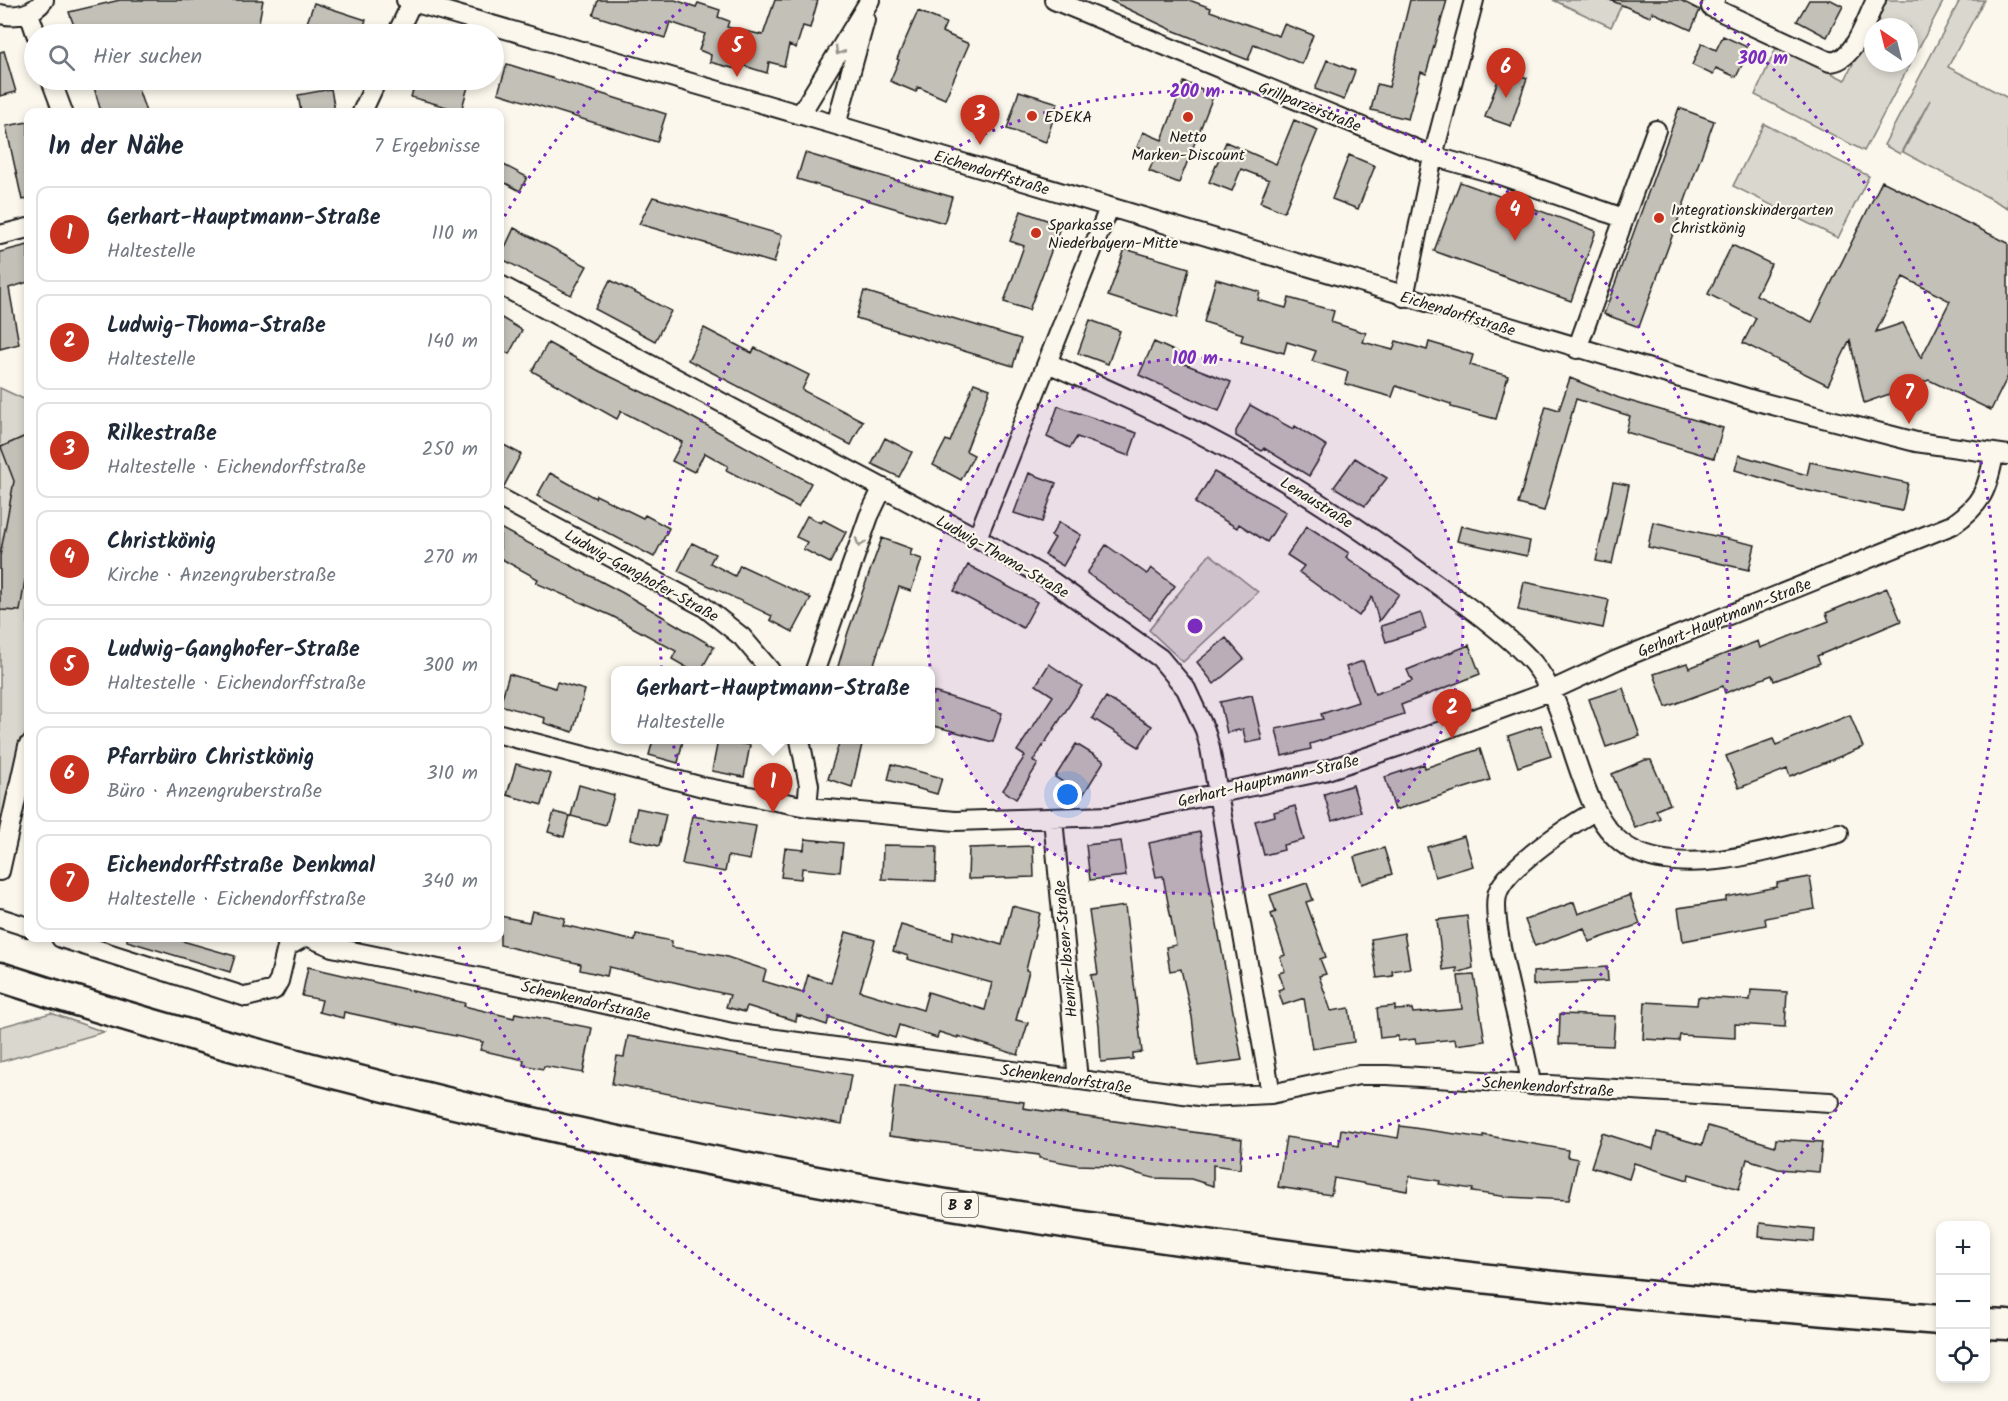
<!DOCTYPE html>
<html lang="de">
<head>
<meta charset="utf-8">
<style>
	:root { --surface:#fff; --page:#f6f6f7; --text:#1f2937; --muted:#747a83; --line:#e0e1e3; --accent:#c8321e }
	body { margin:0; font-family:Kalam,sans-serif; background:var(--page); color:var(--text) }
	.controls { position:absolute; right:18px; bottom:18px; display:grid; overflow:hidden; border-radius:12px; box-shadow:0 3px 9px #0003 }
	.controls button { width:54px; height:54px; display:grid; place-items:center; padding:0; border:0; border-bottom:2px solid var(--line); background:var(--surface); color:var(--text); font:30px sans-serif }
	.compass { position:absolute; left:1864px; top:18px; width:54px; height:54px; border-radius:50%; background:var(--surface); box-shadow:0 3px 9px #0003; rotate:325deg }
	.you { position:absolute; left:1068px; top:795px; width:21px; height:21px; margin:-15px; border:4px solid #fff; border-radius:50%; background:#1a73e8; box-shadow:0 0 0 9px #1a73e833 }
	.badge { display:grid; place-items:center; width:39px; height:39px; border-radius:50%; background:var(--accent); color:#fff; font-size:20px; font-weight:700 }
	.pin { position:absolute; translate:-50% -50px; filter:drop-shadow(0 2px 3px #0008) }
	.pin::after { content:''; position:absolute; top:32px; width:21px; height:18px; background:inherit; clip-path:polygon(0 0,100% 0,50% 100%) }
	.popup { position:absolute; left:611px; top:666px; width:324px; height:78px; box-sizing:border-box; display:grid; place-content:center; border-radius:12px; background:var(--surface); filter:drop-shadow(0 2px 4px #0005); font-size:20px; white-space:nowrap; color:var(--muted) }
	.popup b { font-size:22px; color:var(--text) }
	.popup::after { content:''; position:absolute; left:50%; top:100%; margin-left:-12px; border:12px solid transparent; border-top-color:var(--surface) }
	.list { margin:0; padding:0; list-style:none }
	h2 { display:flex; justify-content:space-between; align-items:center; height:78px; margin:0; padding:0 24px; font-size:26px }
	h2 small { font-size:20px; font-weight:400; color:var(--muted) }
	.list li { display:grid; grid-template-columns:39px 1fr auto; gap:18px; align-items:center; box-sizing:border-box; height:96px; margin:0 12px 12px; padding:0 12px; border:2px solid var(--line); border-radius:12px }
	.list b { display:block; font-size:22px; white-space:nowrap }
	.list p { margin:0; font-size:20px; white-space:nowrap; color:var(--muted) }
	.list em { font-size:20px; font-style:normal; color:var(--muted) }
	.icon { flex:none; width:33px; height:33px; fill:none; stroke:currentColor; stroke-width:2; stroke-linecap:round; stroke-linejoin:round }
	.map { position:relative; flex:none; width:2008px; height:1401px; overflow:hidden }
	.search { position:absolute; background:var(--surface); box-shadow:0 3px 9px #0003; left:24px; top:24px; width:480px; height:66px; display:flex; align-items:center; gap:15px; box-sizing:border-box; padding:0 21px; border-radius:33px; color:var(--muted); font-size:22px }
	.panel { position:absolute; background:var(--surface); box-shadow:0 3px 9px #0003; left:24px; top:108px; width:480px; height:834px; border-radius:12px }
	.map>svg:first-child { display:block }
	.green { fill:#dad7ce; stroke:#7b7a75; stroke-width:1.5; fill-rule:evenodd }
	.building { fill:#c3c0b8; stroke:#1c1c1c; stroke-width:1.5; fill-rule:evenodd }
	.lines { fill:none; stroke-linecap:round; stroke-linejoin:round }
	.street-casing { stroke:#1c1c1c; stroke-width:22 }
	.primary-casing { stroke:#1c1c1c; stroke-width:33 }
	.street { stroke:#fbf7ec; stroke-width:18 }
	.primary { stroke:#fbf7ec; stroke-width:28 }
	.oneway { stroke:#97948e }
	.ring { fill:none; stroke:#7b2cbf; stroke-width:3; stroke-dasharray:3 6 }
	.poi-dot { fill:#c8321e; stroke:#fbf7ec; stroke-width:2 }
	.labels { text-anchor:middle; stroke-width:4.5; stroke-linejoin:round; paint-order:stroke }
	.shield { fill:#fbf7ec; stroke:#5f5e5a; stroke-width:1.5 }
	.shield-label { font-size:15px; font-weight:bold; fill:#1c1c1c }
	.street-label { font-size:16px; fill:#1c1c1c; stroke:#fbf7ec }
	.poi-label { font-size:16px; fill:#1c1c1c; stroke:#fbf7ec; text-anchor:start }
	.centre { fill:#7b2cbf; stroke:#fbf7ec; stroke-width:3 }
	.ring-label { font-size:18px; text-anchor:middle; font-weight:bold; fill:#7b2cbf; stroke:#fbf7ec; stroke-width:4.5; stroke-linejoin:round; paint-order:stroke }
</style>
</head>
<body>
<div class="map">
<svg width="2008" height="1401" viewBox="0 0 2008 1401">
	<rect width="100%" height="100%" fill="#fbf7ec"/>
	<filter id="ink" filterUnits="userSpaceOnUse"><feTurbulence type="fractalNoise" baseFrequency=".0167" numOctaves="2"/><feDisplacementMap in="SourceGraphic" scale="12" xChannelSelector="R" yChannelSelector="G"/><feConvolveMatrix kernelMatrix="1 2 1 2 8 2 1 2 1" color-interpolation-filters="sRGB"/></filter>
	<g filter="url(#ink)">
		<path class="green" d="M1553,0h71l-13,27z
			M1884,0h60l-80,151 -109,-56 22,-49 68,34zM1873,27h36v36h-36z
			M1960,0h24l-36,67 60,31v110l-105,-56 27,-52 -30,54 -16,-9z
			M1764,124l105,52 -31,62 -105,-52z
			M0,388l28,13v321l-28,123z
			M1210,554l48,38 -75,70 -34,-32z
			M51,1013l53,19 -104,30v-35z"/>
		<path class="building" d="M120,0h143l-6,33 -180,1 -8,-22z
			M598,0h77l21,7 2,-4 22,7 -2,7 11,4 -2,6 36,8 12,-35h43l-8,28 -7,-2 -7,22 -7,-3 -5,21 -15,-4 -2,11 -29,-9 -2,5 -26,-7 1,-7 -12,-5 6,-16 -35,-12 -5,16 -72,-23z
			M1109,0h80l22,8 -1,3 69,25 5,-12 29,11 -11,29 -48,-20 -6,16 -76,-30z
			M1410,0h37l-21,74 -5,-2 -13,47 -37,-9 6,-26 12,3z
			M1610,0h70l20,10 -9,20 -39,-18 -2,5z
			M1809,0h22l12,6 -16,31 -30,-16z
			M314,3l52,17 -5,14h-58z
			M918,11l28,12 -4,9 27,12 -24,55 -27,-12 -2,5 -26,-11 9,-21 -2,-1z
			M1723,36l24,11 -4,8 3,2 -10,20 -20,-9 -3,7 -21,-10 10,-22 14,7z
			M4,51l12,41 -16,4v-44z
			M1327,60l28,11 -11,29 -29,-11z
			M507,64l159,50 -9,28 -159,-49z
			M1502,69l25,9 -16,48 -26,-9z
			M92,80h43l11,32h-45z
			M416,80h54l-9,31 -50,-14z
			M1184,82l30,12 -35,89 -30,-12 7,-16 -19,-8 6,-15 19,8z
			M331,89l4,23h-34l-3,-17z
			M1019,91l39,12 -12,39 -39,-13z
			M1679,108l35,13 -75,206 -35,-13z
			M1294,120l24,10 -34,82 -24,-10 9,-22 -28,-11 -9,22 -23,-9 17,-40 50,22z
			M28,122v77l-6,1 -16,-74z
			M805,153l147,44 -8,26 -147,-44z
			M1349,155l26,11 -17,43 -26,-10z
			M500,163l27,14 -7,14 -20,-11z
			M1882,181l126,62v133l-17,34 -62,-30 -65,23 -14,-63 -22,45 -85,-42 13,-25 -48,-24 24,-49 39,19 -15,31 56,27zM1903,277l47,24 -29,57 -18,-35 -27,9z
			M1460,182l136,49 -25,70 -137,-50z
			M653,197l129,38 -8,28 -135,-39z
			M1021,211l40,14 -32,85 -25,-8 20,-56 -14,-5z
			M514,228l73,38 -16,29 -71,-37z
			M28,245v37l-19,6 10,56 -19,5v-97z
			M1125,249l64,19 -12,50 -69,-22z
			M1216,279l44,13 -2,8 28,8 3,-10 45,13 -3,11 35,11 -3,9 30,8 3,-9 31,9 2,-8 44,13 -3,10 38,11 -12,43 -45,-12v-3l-55,-18 -4,11 -47,-13 3,-12 -36,-11 4,-10 -29,-9 -3,11 -43,-12 2,-7 -39,-12z
			M610,280l61,31 -16,30 -60,-32z
			M864,291l157,48 -8,27 -157,-48z
			M500,317l22,13 -13,24 -9,-5z
			M1090,320l30,11 -12,33 -30,-11z
			M704,328l48,25 3,-5 54,27 -7,15 61,31 -12,24 -163,-85z
			M1154,342l31,14 -3,7 49,19 -12,29 -80,-36z
			M548,343l53,29 74,36 136,75 -13,24 -72,-37 2,-4 -23,-13 -11,19 -22,-11 10,-19 -61,-31 -4,8 -85,-48z
			M1570,378l49,20 104,30 -9,30 -88,-26 4,-16 -54,-17 -32,112 -26,-7 28,-98 13,4z
			M974,383l16,6 -24,62 8,4 -13,25 -28,-15 13,-25 4,2z
			M1250,405l43,24 2,-3 32,20 -18,30 -45,-28 -2,3 -26,-15v-5z
			M1058,406l79,27 -8,23 -52,-19 -7,11 -23,-11z
			M28,435v146l-3,-1 -5,31 -20,-1v-54l14,-75 -13,-34z
			M885,438l27,14 -13,25 -27,-13z
			M500,443l21,11 -18,34 -3,-1z
			M1739,455l68,20 3,-13 98,21 -6,28 -106,-23 -61,-18z
			M1355,458l32,20 -22,28 -31,-19z
			M1214,472l72,40 -19,30 -28,-18 -2,4 -42,-25z
			M550,473l45,25 1,-3 47,23 2,-3 24,13 -15,29 -117,-61z
			M1029,473l27,10 -14,39 -28,-9z
			M1613,482l16,3 -17,79 -16,-3z
			M807,516l14,7 2,-3 23,12 -16,31 -27,-14 4,-7 -11,-5z
			M1059,522l22,13 -18,31 -18,-11 10,-17 -4,-2z
			M1653,522l102,23 -6,25 -101,-23z
			M1307,526l42,27 -3,4 53,37 -20,27 -7,-24 -13,19 -60,-44 5,-6 -17,-11z
			M1461,526l69,15 -3,15 -70,-15z
			M500,528l123,65 91,54 -13,23h-10l-19,-11 4,-8 -64,-35 -76,-33 2,-4 -38,-21z
			M882,538l30,11 -2,6 12,4 -11,32 -12,-4 -27,83h-35l11,-38z
			M692,543l23,11 -5,9 25,13 5,-11 71,33 -18,34 -23,-12 2,-4 -94,-45z
			M1106,545l41,29 4,-6 24,18 -25,33 -63,-46z
			M968,565l69,37 -14,26 -69,-37z
			M1524,582l85,18 -6,28 -85,-18z
			M1887,588l14,33 -84,35 3,7 -46,18 -2,-6 -47,18 -2,-7 -57,21 -12,-33 33,-11 2,5 69,-27 2,7 69,-27 -3,-8z
			M1421,613l5,16 -40,13 -5,-16z
			M1226,638l18,21 -30,25 -17,-22z
			M1469,645l11,29 -79,31 3,9 -94,30 1,5 -29,7 -6,-27 47,-10 -2,-5 37,-12 -12,-35 17,-6 12,33 37,-13 -5,-11z
			M1049,664l33,22 -49,75 5,3 -22,35 -13,-9 22,-34 -8,-5 36,-55 -17,-11z
			M509,674l46,14 2,-6 28,8 -12,42 -29,-9 1,-5 -45,-13z
			M1623,688l17,48 -34,11 -17,-48z
			M930,691l72,22 -9,29 -63,-17z
			M1252,695l10,45 -16,3 -3,-14 -16,4 -7,-31z
			M1106,697l46,29 -13,21 -47,-29z
			M1850,715l13,32 -73,30 -3,-8 -48,19 -13,-32 47,-17 3,6z
			M1541,725l10,31 -33,11 -10,-31z
			M653,740h30l-5,23 -29,-8z
			M718,740l32,5 -6,32 -32,-6z
			M840,740h23l-11,47 -24,-8z
			M1076,744l28,17 -21,34 -28,-18z
			M1480,749l10,31 -95,30 -10,-33 39,-13 1,4z
			M1645,760h6l19,44 -14,6 4,8 -25,10 -23,-54z
			M516,764l35,10 -9,31 -35,-10z
			M892,764l50,14 -5,16 -49,-14z
			M579,785l35,10 -8,30 -35,-9z
			M1353,785l8,27 -29,9 -8,-27z
			M1295,806l9,34 -21,5 1,5 -20,5 -9,-34 20,-5 -1,-4z
			M637,808l29,6 -7,32 -29,-7z
			M554,812l16,4 -6,21 -16,-5z
			M692,816l64,10 -6,34 -22,-4 -3,16 -43,-8z
			M1200,832l42,228 -44,6 -6,-49 -11,-48 -11,2 -4,-24 10,-2 -13,-69 -7,1 -7,-34z
			M1464,836l9,30 -38,11 -8,-30z
			M805,839l38,4 -3,29 -38,-4 -1,11 -20,-2 4,-29 19,2z
			M1121,841l5,35 -36,4 -4,-35z
			M883,845l54,1 -1,35 -54,-2z
			M1033,846l1,31 -66,2 1,-31z
			M1384,848l8,26 -30,10 -8,-27z
			M1810,877l5,32 -50,9 1,7 -83,16 -5,-33 48,-7v-4l51,-10v-4z
			M1307,883l6,17 -7,2 20,55 -6,2 6,15 -7,2 12,35 18,-3 5,34 -42,7 -8,-51 -21,7 -5,-15 6,-2 -5,-15 6,-2 -5,-14 5,-2 -14,-41 5,-2 -6,-17z
			M1630,895l10,29 -51,18 -5,-14 -49,18 -10,-26 49,-18 4,12z
			M1012,906l28,7 -14,57 3,1 -13,49 12,3 -10,32 -60,-19v2l-19,-6 -2,6 -38,-13 -4,13 -66,-21 -2,8 -30,-10 -1,6 -49,-15 -2,6 -19,-5 4,-12 -121,-28 -2,9 -27,-6 1,-6 -81,-19v-29l29,6 3,-11 33,7 -2,7 72,16 1,-7 36,7 -1,6 53,9 42,14 -3,11 40,12 5,-18 23,8 15,-51 29,8 -15,51 63,19 5,-18 57,18 7,-27 -85,-24 1,-3 -15,-5 8,-26 51,15 2,-9 48,14z
			M1125,906l17,146 -9,1v6l-32,3 -2,-37 -8,-50 7,-1 -9,-63z
			M1467,916l6,52 -16,5v-5l-14,2 -6,-50z
			M1404,933l6,35 -18,3 1,5 -16,2 -6,-39z
			M127,938h45l63,18 -5,16 -103,-31z
			M308,967l157,36 -1,3 50,12 1,-5 77,15 -9,45 -39,-7 -1,3 -20,-4 1,-5 -44,-10 3,-8 -139,-30 -1,6 -24,-6 3,-12 -20,-4z
			M1607,967l1,14 -75,4v-13z
			M1474,975l11,66 -29,4 -1,-6 -39,4 -1,-4 -17,2v-5l-18,2 -3,-30 18,-2v4l17,-1 1,4 49,-4 -4,-33z
			M1751,990l36,2 -2,35 -50,-3v14l-55,-3 -1,6 -36,-2 2,-37 52,3 1,-8 52,3z
			M1560,1014l55,2 -2,30 -54,-2z
			M628,1036l223,39 -9,49 -230,-40 5,-28 7,1z
			M895,1086l129,16 -1,6 219,31 -2,30 -27,-4v21l-22,-7 -38,-1 -43,-12 -33,-1 -38,-7v-3l-150,-19z
			M1400,1126l83,12v-3l85,15 -1,7 11,2 -9,41 -61,-3 -36,-5 1,-3 -34,-5 1,-3 -31,-5 -2,15 -73,-13 -3,17 -53,-8 8,-50 53,8 2,-16 57,9z
			M1708,1126l67,20 1,-7 46,3 -3,30 -41,-3 -31,-10 -8,30 -50,-15 -1,6 -54,-17 -5,16 -38,-12 11,-34 51,16 4,-17 45,13z
			M1760,1223l55,6 -1,13 -55,-5z"/>
		<g class="lines">
			<defs>
				<path id="street" d="M406,0l430,125 921,276 159,41 92,13
					M1054,0l379,156 67,19 123,43
					M1715,0l-4,7 119,55c25,-1 36,-43 46,-62
					M29,13l7,21
					M0,14c16,4 34,0 44,-14
					M397,34l15,-32
					M51,80l12,32
					M362,112l15,-32
					M800,115l70,-115
					M836,125l29,-105
					M0,235l28,-7
					M500,285l477,253 73,42 110,78 26,31 19,41 5,18 61,346
					M1404,297l29,-141 41,-156
					M1577,349l79,-219
					M1048,363c54,24 108,47 160,75 77,40 150,89 220,140 32,23 80,56 105,85 44,52 41,157 100,187 55,29 149,-3 206,-17
					M500,498l203,108 39,31 28,33
					M977,538l132,-330
					M815,670l54,-154 13,-27
					M500,734l203,53 104,20 148,14 155,-5 214,-45 76,-25 150,-55 67,-31 335,-135c30,-20 36,-37 42,-71
					M800,740l9,45 -2,22
					M1053,819l25,261
					M0,871l28,-125
					M0,918l28,9
					M61,938l185,59 28,-7 5,-9 8,-34 16,-9
					M311,938l21,9 228,47 172,39 474,64 65,-3 88,-19h28l443,27
					M1531,1085c-4,-41 -44,-164 -33,-193 10,-26 72,-67 97,-81"/>
				<path id="primary" d="M0,977c627,202 1285,295 1940,343
					M1986,1324l22,1"/>
			</defs>
			<use href="#street" class="street-casing"/>
			<use href="#primary" class="primary-casing"/>
			<use href="#street" class="street"/>
			<use href="#primary" class="primary"/>
		</g>
		<defs><path id="oneway-chevron" d="M-2-3.5L2.5 0L-2 3.5" fill="none" stroke-width="1.6" stroke-linecap="round" stroke-linejoin="round" transform="scale(1.5)"/></defs>
		<g class="oneway">
			<use href="#oneway-chevron" transform="translate(839 51) rotate(121)"/>
			<use href="#oneway-chevron" transform="translate(860 543) rotate(109)"/>
		</g>
	</g>
	<circle cx="1195" cy="626" r="268" fill="#7b2cbf" fill-opacity=".12"/>
	<g class="ring">
		<circle cx="1195" cy="626" r="268"/>
		<circle cx="1195" cy="626" r="535"/>
		<path d="M980 1400A803 803 0 0 1 456 940M500 224A803 803 0 0 1 690 2M1700 2A803 803 0 0 1 1410 1400"/>
	</g>
	<g class="poi-dot">
		<circle cx="1032" cy="116" r="6"/>
		<circle cx="1188" cy="117" r="6"/>
		<circle cx="1659" cy="218" r="6"/>
		<circle cx="1036" cy="233" r="6"/>
	</g>
	<g class="labels">
		<rect class="shield" x="942" y="1193" width="36" height="24" rx="4.5"/>
		<g class="shield-label">
			<text x="960" y="1210">B 8</text>
		</g>
		<g class="street-label">
			<text transform="translate(1310 106) rotate(22)" y="6">Grillparzerstraße</text>
			<text transform="translate(992 172) rotate(17)" y="6">Eichendorffstraße</text>
			<text transform="translate(1458 313) rotate(17)" y="6">Eichendorffstraße</text>
			<text transform="translate(1317 502) rotate(32)" y="6">Lenaustraße</text>
			<text transform="translate(1003 556) rotate(30)" y="6">Ludwig-Thoma-Straße</text>
			<text transform="translate(642 575) rotate(29)" y="6">Ludwig-Ganghofer-Straße</text>
			<text transform="translate(1724 617) rotate(-22)" y="6">Gerhart-Hauptmann-Straße</text>
			<text transform="translate(1268 780) rotate(-13)" y="6">Gerhart-Hauptmann-Straße</text>
			<text transform="translate(1065 949) rotate(-95)" y="6">Henrik-Ibsen-Straße</text>
			<text transform="translate(586 1000) rotate(13)" y="6">Schenkendorfstraße</text>
			<text transform="translate(1066 1078) rotate(8)" y="6">Schenkendorfstraße</text>
			<text transform="translate(1548 1086) rotate(4)" y="6">Schenkendorfstraße</text>
		</g>
		<g class="poi-label">
			<text x="1044" y="122">EDEKA</text>
			<text x="1188" y="142" text-anchor="middle">Netto<tspan x="1188" dy="18">Marken-Discount</tspan></text>
			<text x="1671" y="215">Integrationskindergarten<tspan x="1671" dy="18">Christkönig</tspan></text>
			<text x="1048" y="230">Sparkasse<tspan x="1048" dy="18">Niederbayern-Mitte</tspan></text>
		</g>
	</g>
	<circle cx="1195" cy="626" r="9" class="centre"/>
	<g class="ring-label">
		<text x="1763" y="64">300 m</text>
		<text x="1195" y="97">200 m</text>
		<text x="1195" y="364">100 m</text>
	</g>
</svg>
<div class="controls">
<button>+</button>
<button>−</button>
<button><svg class="icon" aria-label="locate" viewBox="0 0 24 24"><circle cx="12" cy="12" r="6"/><path d="M12 2v4M12 18v4M2 12h4M18 12h4"/></svg></button>
</div>
<svg class="compass" viewBox="-18 -18 36 36"><path d="M0-13l5 13h-10z" fill="#e53935"/><path d="M0 13l5-13h-10z" fill="#747a83"/></svg>
<div class="you"></div>
<div class="pin badge" style="left:773px;top:813px">1</div>
<div class="popup"><b>Gerhart-Hauptmann-Straße</b>Haltestelle</div>
<div class="pin badge" style="left:1452px;top:739px">2</div>
<div class="pin badge" style="left:980px;top:145px">3</div>
<div class="pin badge" style="left:1515px;top:241px">4</div>
<div class="pin badge" style="left:737px;top:77px">5</div>
<div class="pin badge" style="left:1506px;top:98px">6</div>
<div class="pin badge" style="left:1909px;top:424px">7</div>
<div class="search"><svg class="icon" aria-label="search" viewBox="0 0 24 24"><circle cx="10" cy="10" r="6"/><path d="M15 15l6 6"/></svg>Hier suchen</div>
<section class="panel">
<h2>In der Nähe<small>7 Ergebnisse</small></h2>
<ul class="list">
<li><span class="badge">1</span><div><b>Gerhart-Hauptmann-Straße</b><p>Haltestelle</p></div><em>110 m</em></li>
<li><span class="badge">2</span><div><b>Ludwig-Thoma-Straße</b><p>Haltestelle</p></div><em>140 m</em></li>
<li><span class="badge">3</span><div><b>Rilkestraße</b><p>Haltestelle · Eichendorffstraße</p></div><em>250 m</em></li>
<li><span class="badge">4</span><div><b>Christkönig</b><p>Kirche · Anzengruberstraße</p></div><em>270 m</em></li>
<li><span class="badge">5</span><div><b>Ludwig-Ganghofer-Straße</b><p>Haltestelle · Eichendorffstraße</p></div><em>300 m</em></li>
<li><span class="badge">6</span><div><b>Pfarrbüro Christkönig</b><p>Büro · Anzengruberstraße</p></div><em>310 m</em></li>
<li><span class="badge">7</span><div><b>Eichendorffstraße Denkmal</b><p>Haltestelle · Eichendorffstraße</p></div><em>340 m</em></li>
</ul>
</section>
</div>
</body>
</html>
